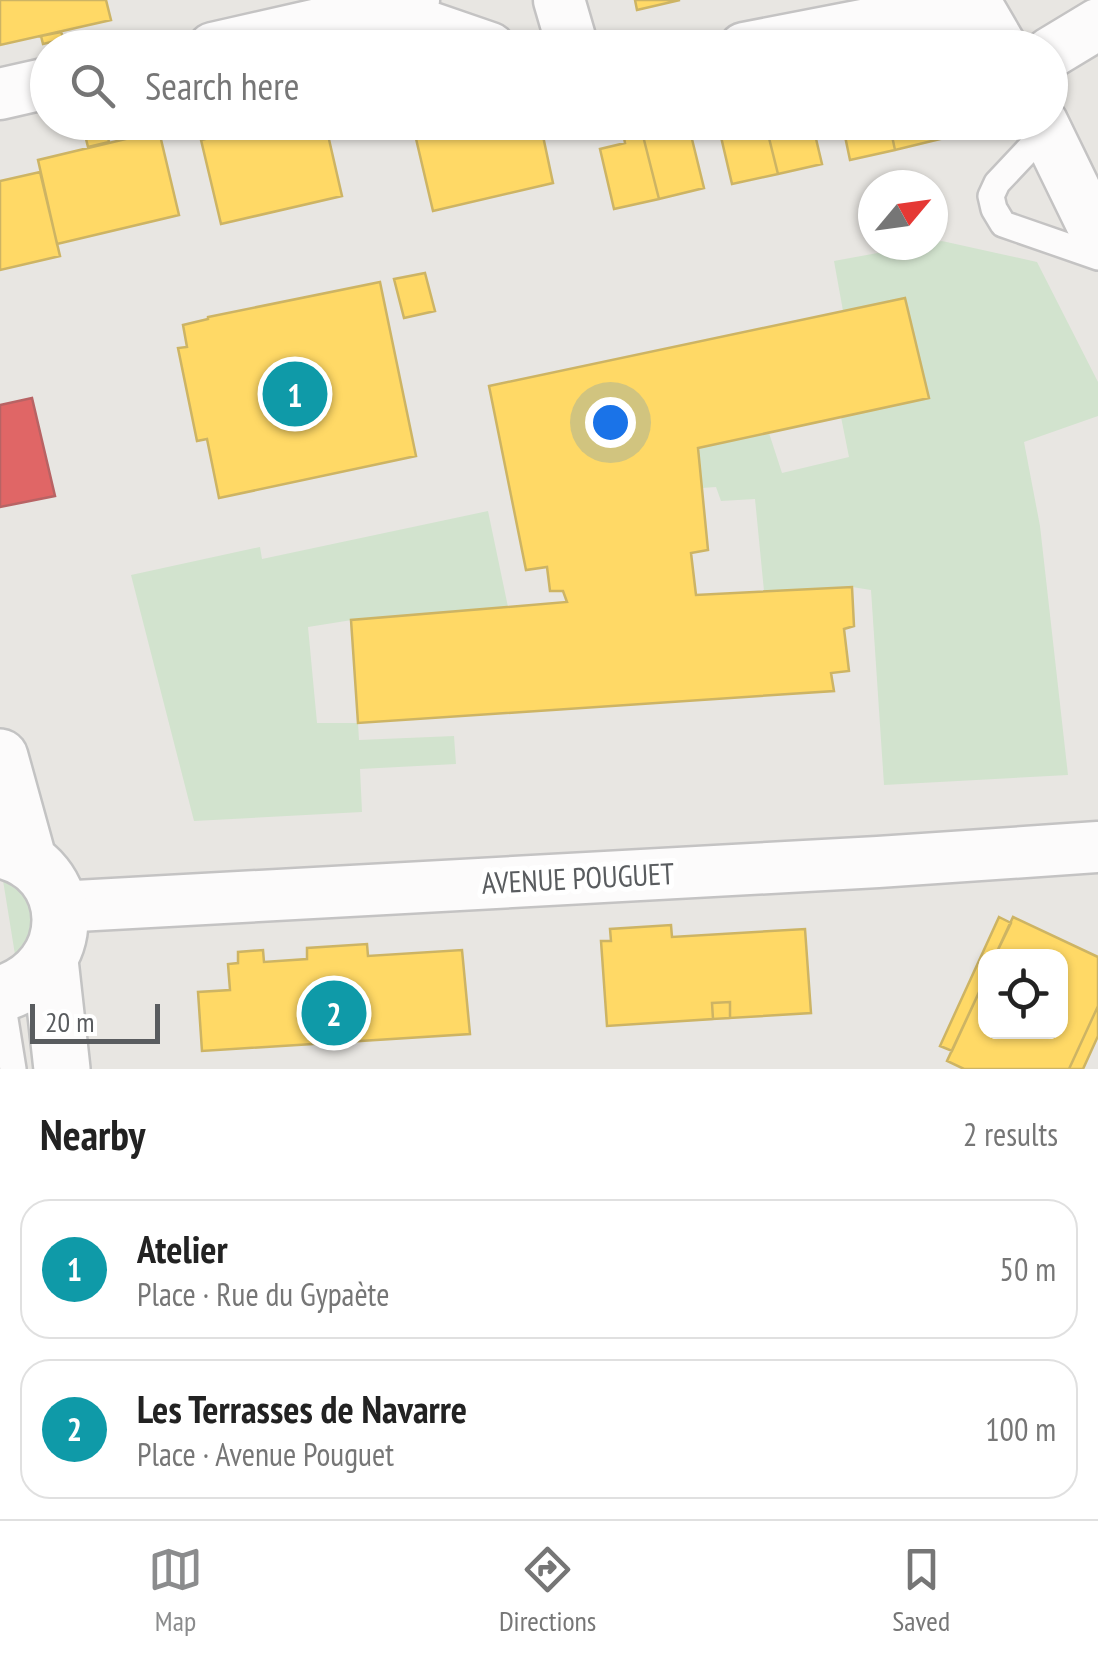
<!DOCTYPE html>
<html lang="en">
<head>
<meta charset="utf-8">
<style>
	:root { --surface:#fff; --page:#f6f6f6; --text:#222; --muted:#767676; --line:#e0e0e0; --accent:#8b8c8d }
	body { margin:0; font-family:"PT Sans Narrow",sans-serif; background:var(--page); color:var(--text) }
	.controls { position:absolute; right:30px; bottom:30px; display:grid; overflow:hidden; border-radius:20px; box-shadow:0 2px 8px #0004 }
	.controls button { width:90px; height:90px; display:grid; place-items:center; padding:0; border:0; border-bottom:2px solid var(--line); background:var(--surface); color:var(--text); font:50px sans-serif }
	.compass { position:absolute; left:858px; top:170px; width:90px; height:90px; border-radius:50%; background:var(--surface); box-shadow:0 2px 8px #0004; rotate:61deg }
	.scale { position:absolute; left:30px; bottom:25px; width:130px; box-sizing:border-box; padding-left:10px; border:5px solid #595c5f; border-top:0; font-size:28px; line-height:35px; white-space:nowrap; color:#595c5f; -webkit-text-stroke:8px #fff; paint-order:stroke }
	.you { position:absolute; left:610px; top:422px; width:35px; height:35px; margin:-25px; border:8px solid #fff; border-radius:50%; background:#1a73e8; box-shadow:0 0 0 15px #1a73e833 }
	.badge { display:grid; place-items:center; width:65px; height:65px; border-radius:50%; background:var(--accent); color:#fff; font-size:32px; font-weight:700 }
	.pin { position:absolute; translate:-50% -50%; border:5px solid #fff; box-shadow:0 2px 10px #0006 }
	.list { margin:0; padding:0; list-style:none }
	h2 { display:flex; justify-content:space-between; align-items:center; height:130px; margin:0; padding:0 40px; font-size:42px }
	h2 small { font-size:32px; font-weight:400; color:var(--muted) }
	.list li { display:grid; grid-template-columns:65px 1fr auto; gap:30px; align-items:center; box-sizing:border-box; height:140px; margin:0 20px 20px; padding:0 20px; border:2px solid var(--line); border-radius:30px }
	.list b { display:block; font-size:38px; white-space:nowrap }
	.list p { margin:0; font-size:32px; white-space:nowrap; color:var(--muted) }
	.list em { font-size:32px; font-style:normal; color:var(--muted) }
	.icon { flex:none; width:55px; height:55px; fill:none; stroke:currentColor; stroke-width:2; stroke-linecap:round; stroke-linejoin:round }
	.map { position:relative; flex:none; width:1098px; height:1069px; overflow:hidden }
	.search { position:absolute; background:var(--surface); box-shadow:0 2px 8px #0004; left:30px; right:30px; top:30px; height:110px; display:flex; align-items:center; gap:25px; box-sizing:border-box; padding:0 35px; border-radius:55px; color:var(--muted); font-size:38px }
	.sheet { height:450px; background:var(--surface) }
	nav { display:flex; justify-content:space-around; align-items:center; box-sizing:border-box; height:140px; border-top:2px solid var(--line); background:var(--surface); font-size:28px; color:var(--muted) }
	nav a { display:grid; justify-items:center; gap:5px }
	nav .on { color:var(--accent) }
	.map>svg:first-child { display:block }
	.green { fill:#d2e3ce }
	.homes { fill:#ffd966; stroke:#cdb464; stroke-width:2.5 }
	.shops { fill:#e06666; stroke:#b86364; stroke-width:2.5 }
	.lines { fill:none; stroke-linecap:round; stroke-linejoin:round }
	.service-casing { stroke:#c4c3c3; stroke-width:30 }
	.minor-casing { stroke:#c4c3c3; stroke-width:55 }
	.secondary-casing { stroke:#c3c3c3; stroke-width:60 }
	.service { stroke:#fcfbfb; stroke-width:25 }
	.minor { stroke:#fcfbfb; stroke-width:50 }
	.secondary { stroke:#fcfbfb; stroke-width:55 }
	.labels { text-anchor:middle; stroke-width:10; stroke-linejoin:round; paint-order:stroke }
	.street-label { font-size:30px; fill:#595c5f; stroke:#fff }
</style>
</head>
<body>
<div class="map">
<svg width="1098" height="1069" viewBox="0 0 1098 1069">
	<rect width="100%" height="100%" fill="#e8e6e2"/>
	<path class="green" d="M942,241l95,21 61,120v34l-74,26 16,84 28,249 -184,10 -13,-195 -19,-3 -88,4 -9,-92 -34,2 -5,-14 -14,1 -4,-40 71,-15 13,40 67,-16 -8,-40 87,-19 -23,-100 -62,13 -9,-50 87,-16h12v-2z
		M488,511l20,96 -156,13 -44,7 9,96h41l1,17 95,-4 2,28 -96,5 2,43 -168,9 -63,-246 129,-28 2,12z
		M1,868l41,44 -25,55z"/>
	<path class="homes" d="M0,0h106l5,20 -111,25z
		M635,0h45l-43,10z
		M61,32l3,7 -21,5 -2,-8z
		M277,122h48l17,74 -121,28 -20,-84z
		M428,122h112l13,61 -120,28 -20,-85z
		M540,122h26l2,8 -25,5z
		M725,122h40l13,52 -46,10 -14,-60z
		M765,122h47l10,42 -44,10z
		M842,122h47l6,28 -45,10z
		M889,122h47l4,17 -45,11z
		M661,123l3,11 25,-7 15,61 -45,11 -18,-71z
		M641,128l18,71 -45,10 -14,-60 25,-6 -2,-11z
		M159,131l20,84 -122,29 -19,-84z
		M107,134l2,8 -21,5 -2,-8z
		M40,172l20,84 -60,14v-89z
		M425,273l10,38 -31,7 -10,-39z
		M380,282l36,174 -197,42 -12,-59 -10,2 -19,-93 9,-1 -4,-22 25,-6v-2z
		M905,298l24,100 -231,50 10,102 -17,3 5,42 156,-8 2,39 -10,3 5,42 -18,2 3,18 -476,32 -7,-103 216,-18 -4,-11h-13l-3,-24 -21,3 -37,-184z
		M999,917l12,6 -16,33h-9v21l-34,74 -12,-5z
		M1013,917l85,40v49l-29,63h-105l-17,-8 39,-84v55h74v-76h-65z
		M671,925l1,12 133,-8 6,84 -81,5v-16l-18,1 1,16 -106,7 -6,-85h10l-1,-12z
		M367,944l1,12 94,-6 8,84 -268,17 -4,-59 32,-2 -2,-26 10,-1v-11l25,-2 1,12 43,-3v-11z
		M730,1002v16l-17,1 -1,-16z
		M1098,1006v30l-15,33h-14z"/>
	<path class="shops" d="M32,398l23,98 -55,11v-102z"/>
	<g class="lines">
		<defs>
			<path id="service" d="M1046,131l-49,52 -6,13 3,13 9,15 95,33
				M0,988l13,81"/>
			<path id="minor" d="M559,0l14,48
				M974,0l28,48
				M380,10l110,38
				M213,48l167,-38 34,-10
				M744,48l232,-45
				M1050,53l48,-29
				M0,94l48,-11
				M1042,122l56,115
				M58,907l820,-45 220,-15"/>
			<path id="secondary" d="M0,757l29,105
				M0,850c79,16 81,121 0,144
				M50,960l12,109"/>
		</defs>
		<use href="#service" class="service-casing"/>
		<use href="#minor" class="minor-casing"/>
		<use href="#secondary" class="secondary-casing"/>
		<use href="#service" class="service"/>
		<use href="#minor" class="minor"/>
		<use href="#secondary" class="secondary"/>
	</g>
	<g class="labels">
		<g class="street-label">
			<text transform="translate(578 879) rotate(-3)" y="10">AVENUE POUGUET</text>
		</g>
	</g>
</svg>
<div class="controls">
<button><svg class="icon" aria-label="locate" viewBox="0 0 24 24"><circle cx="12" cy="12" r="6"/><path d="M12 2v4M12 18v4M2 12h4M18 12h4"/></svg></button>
</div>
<svg class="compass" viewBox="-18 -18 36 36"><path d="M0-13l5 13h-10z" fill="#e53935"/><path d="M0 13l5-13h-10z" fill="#767676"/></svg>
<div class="scale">20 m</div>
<div class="you"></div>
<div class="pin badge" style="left:295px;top:394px;background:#0f9aa8">1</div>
<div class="pin badge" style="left:334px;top:1013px;background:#0f9aa8">2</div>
<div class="search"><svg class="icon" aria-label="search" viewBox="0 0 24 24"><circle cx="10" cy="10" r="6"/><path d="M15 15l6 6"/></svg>Search here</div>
</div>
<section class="sheet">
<h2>Nearby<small>2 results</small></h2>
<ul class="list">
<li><span class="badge" style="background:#0f9aa8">1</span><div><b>Atelier</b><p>Place · Rue du Gypaète</p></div><em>50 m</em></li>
<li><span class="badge" style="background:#0f9aa8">2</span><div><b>Les Terrasses de Navarre</b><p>Place · Avenue Pouguet</p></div><em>100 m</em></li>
</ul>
</section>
<nav>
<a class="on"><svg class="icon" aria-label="map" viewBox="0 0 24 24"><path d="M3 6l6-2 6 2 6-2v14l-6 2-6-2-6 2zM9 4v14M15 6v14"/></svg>Map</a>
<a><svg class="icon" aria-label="directions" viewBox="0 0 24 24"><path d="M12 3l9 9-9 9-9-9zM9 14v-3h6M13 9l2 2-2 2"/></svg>Directions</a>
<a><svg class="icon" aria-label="saved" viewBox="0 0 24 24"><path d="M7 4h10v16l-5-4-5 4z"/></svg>Saved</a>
</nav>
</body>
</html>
